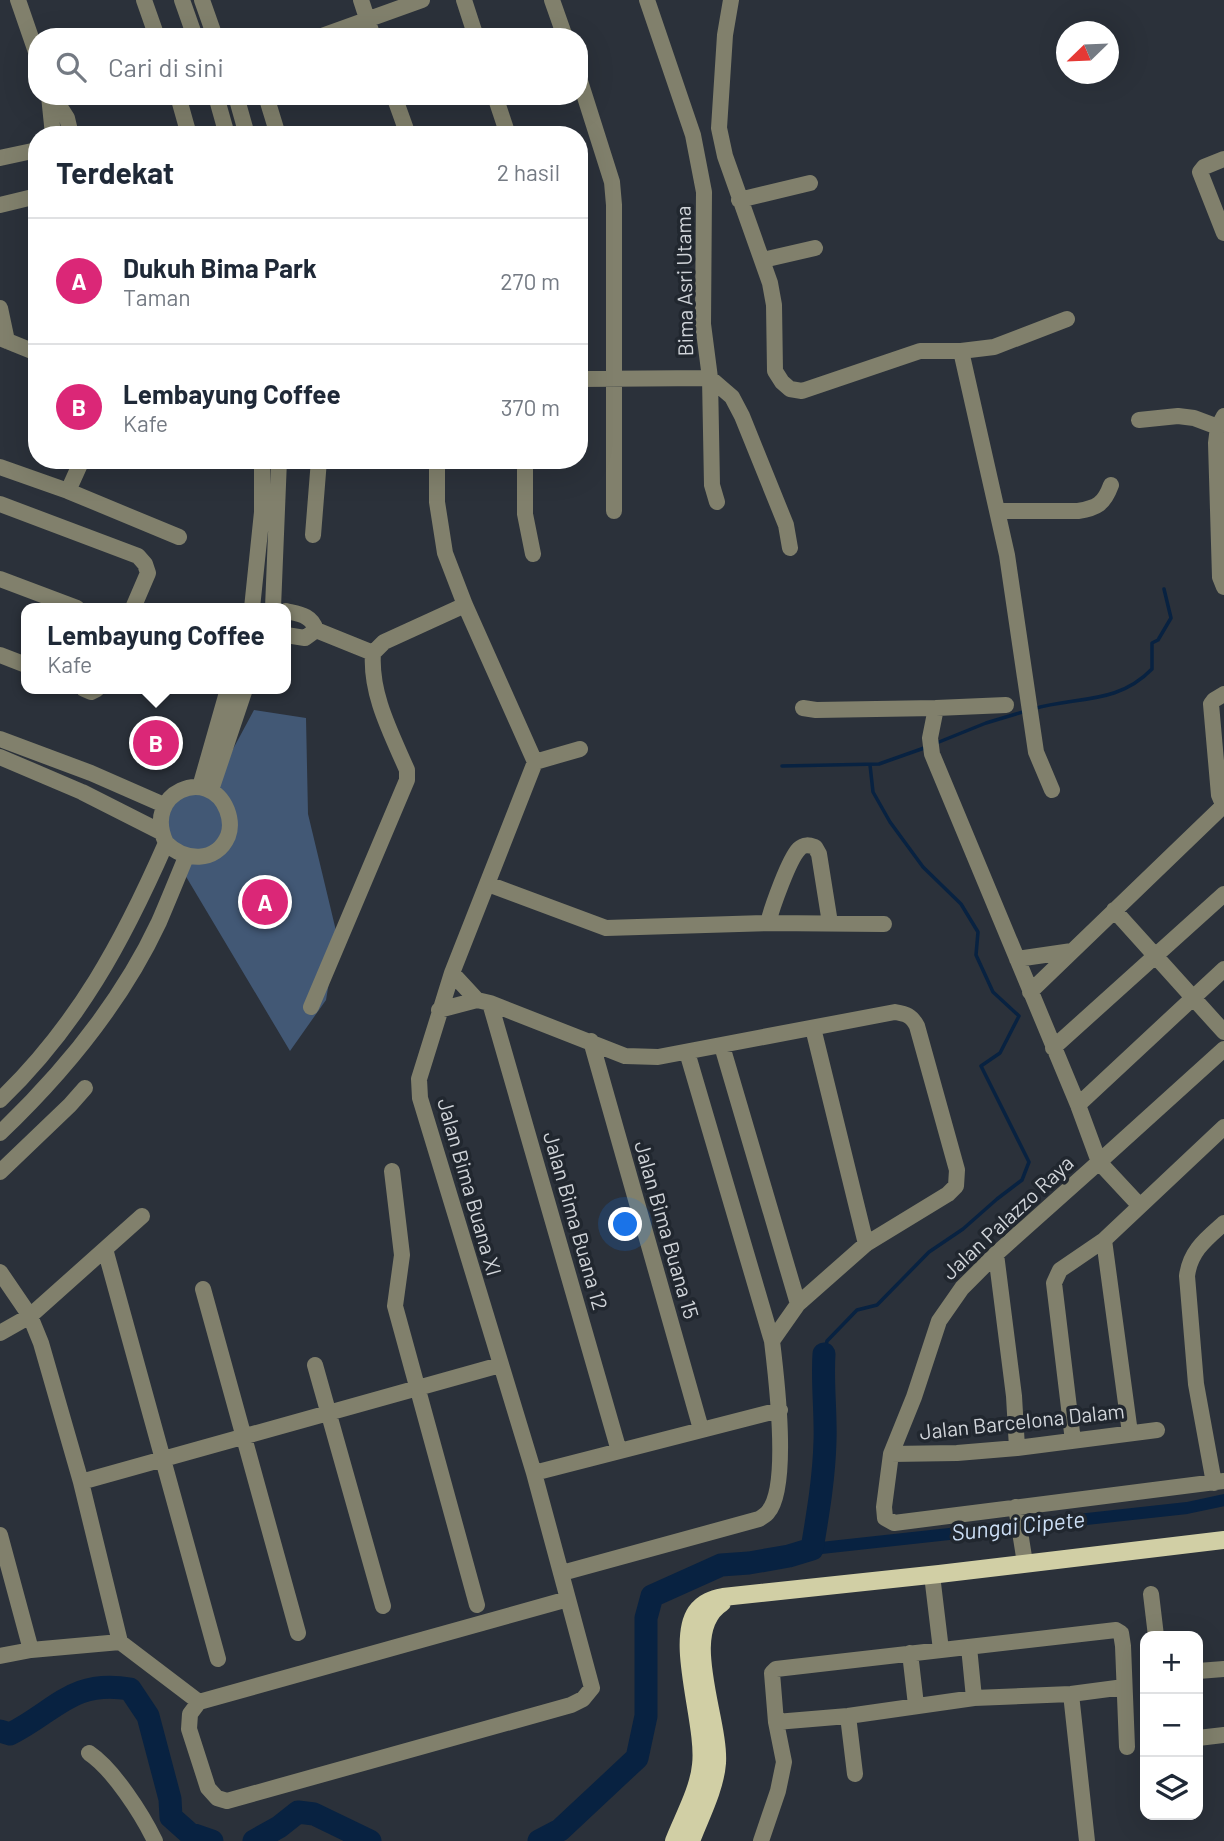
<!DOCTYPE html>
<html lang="id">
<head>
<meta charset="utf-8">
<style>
	:root { --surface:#fff; --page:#f2f2f3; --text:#1f2937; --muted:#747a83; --line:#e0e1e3; --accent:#db2777 }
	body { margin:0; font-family:Barlow,sans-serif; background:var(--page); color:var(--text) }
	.controls { position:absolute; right:21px; bottom:21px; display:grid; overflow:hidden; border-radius:14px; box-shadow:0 7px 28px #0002 }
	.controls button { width:63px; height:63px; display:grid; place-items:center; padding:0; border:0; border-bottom:2px solid var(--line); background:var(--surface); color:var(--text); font:35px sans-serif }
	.compass { position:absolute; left:1056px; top:21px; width:63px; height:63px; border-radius:50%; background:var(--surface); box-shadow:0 7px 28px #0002; rotate:247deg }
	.you { position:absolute; left:626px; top:1225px; width:24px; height:24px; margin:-18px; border:5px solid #fff; border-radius:50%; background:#1a73e8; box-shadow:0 0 0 10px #1a73e833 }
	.badge { display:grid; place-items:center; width:46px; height:46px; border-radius:50%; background:var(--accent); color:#fff; font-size:23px; font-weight:700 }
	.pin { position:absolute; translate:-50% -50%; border:4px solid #fff; box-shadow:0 2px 7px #0006 }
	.popup { position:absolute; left:21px; top:603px; width:270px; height:91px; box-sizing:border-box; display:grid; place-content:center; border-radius:14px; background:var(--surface); filter:drop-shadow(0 2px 5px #0005); font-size:23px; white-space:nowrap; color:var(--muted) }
	.popup b { font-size:26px; color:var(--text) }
	.popup::after { content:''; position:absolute; left:50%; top:100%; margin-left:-14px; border:14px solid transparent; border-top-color:var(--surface) }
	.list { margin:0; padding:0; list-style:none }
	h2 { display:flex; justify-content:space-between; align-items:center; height:91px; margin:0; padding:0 28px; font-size:30px }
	h2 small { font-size:23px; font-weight:400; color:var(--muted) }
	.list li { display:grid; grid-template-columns:46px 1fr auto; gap:21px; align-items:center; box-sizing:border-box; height:126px; padding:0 28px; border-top:2px solid var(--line) }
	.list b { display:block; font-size:26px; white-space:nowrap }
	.list p { margin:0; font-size:23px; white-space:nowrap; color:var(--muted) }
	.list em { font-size:23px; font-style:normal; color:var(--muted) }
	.icon { flex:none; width:38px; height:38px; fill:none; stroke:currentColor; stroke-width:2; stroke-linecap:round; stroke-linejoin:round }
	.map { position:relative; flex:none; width:1224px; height:1841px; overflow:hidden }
	.search { position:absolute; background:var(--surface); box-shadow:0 7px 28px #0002; left:28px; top:28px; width:560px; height:77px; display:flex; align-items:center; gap:18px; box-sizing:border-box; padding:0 24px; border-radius:28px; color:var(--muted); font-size:26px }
	.panel { position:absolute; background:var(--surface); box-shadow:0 7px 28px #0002; left:28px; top:126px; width:560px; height:343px; border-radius:28px }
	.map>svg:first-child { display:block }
	.green { fill:#425875 }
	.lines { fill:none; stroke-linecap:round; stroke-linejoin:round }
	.stream { stroke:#082241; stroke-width:3.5 }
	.canal { stroke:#082241; stroke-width:12 }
	.river { stroke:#082241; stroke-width:23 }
	.minor { stroke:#81806c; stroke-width:16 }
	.major { stroke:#d1cfa5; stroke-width:18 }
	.labels { text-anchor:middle; stroke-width:7; stroke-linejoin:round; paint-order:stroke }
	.street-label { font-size:21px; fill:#d1d5da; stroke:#21272f }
	.water-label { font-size:23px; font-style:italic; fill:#ccdff6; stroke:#21272f }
</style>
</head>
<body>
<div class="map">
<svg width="1224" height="1841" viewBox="0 0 1224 1841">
	<rect width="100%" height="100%" fill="#2b313a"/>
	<path class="green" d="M254,710l52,8 2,96 29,121 -11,65 -36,51 -124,-208 -2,-38 19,-16 28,1z"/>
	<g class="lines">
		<path class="stream" d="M1033,709c44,-13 84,-4 119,-40v-26l6,-3 13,-22 -7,-29
			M934,744l52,-21 40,-12
			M782,766l97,-2 48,-17
			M824,1354l3,-13 30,-31 20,-5 52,-53 34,-23 34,-30 25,-19 7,-18 -48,-96 19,-13 19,-37 -26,-24 -17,-37 2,-23 -17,-28 -38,-37 -33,-45 -17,-30 -3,-27"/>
		<path class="canal" d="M812,1549l375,-41 37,-8"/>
		<path class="river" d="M0,1731l10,3c46,-23 62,-55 120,-45l18,27 22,83 1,18 18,16 23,8
			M254,1841l25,-14 19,-15 16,2 56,27
			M539,1841l21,-11 77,-72 9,-42v-98l6,-22 69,-31 28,-2 40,-7 23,-7c6,-36 12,-71 13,-108 1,-29 -3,-58 -1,-87"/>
		<path class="minor" d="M18,0l19,55
			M144,0l13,37
			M182,0l13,37
			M202,0l13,37
			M361,0l12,37
			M464,0l12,37
			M552,0l13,37
			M647,0l46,135 11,57 -1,132 7,54 2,107 5,17
			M731,0l-6,35 -6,93 6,28 45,127 4,22 1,66 7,11 8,7 12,2 118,-40h41l33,-4 73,-28
			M319,37l103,-37
			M579,78l33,104 2,23v306
			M49,96l4,39
			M53,96l14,22 4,17
			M178,96l11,39
			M216,96l11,39
			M236,96l11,39
			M266,96l12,39
			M394,96l14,39
			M495,96l13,39
			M0,158l37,-8
			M1224,159l-20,8 -4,5 24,61
			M739,200l71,-17
			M0,205l37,-9
			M763,260l52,-12
			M0,308l7,33
			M0,338l37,15
			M961,351l46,204 29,197 16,38
			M710,378l22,19 10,19 44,109 4,23
			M579,379l131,-1
			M1224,416l-6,11 -2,16 4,134 4,10
			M1139,420l39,-4 16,2 24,9
			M437,460v42l8,51 20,52 70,157
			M525,460v54l8,40
			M0,467l68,24 111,46
			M68,491l14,-31
			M0,504l138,52 7,8 3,9 -15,35
			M997,511h81c19,-3 26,-7 33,-26
			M313,535l6,-75
			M0,579l77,29
			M252,608l10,-96v-52
			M273,608l6,-148
			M286,611c13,3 26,4 30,19l57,23
			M286,635l19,3 11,-8
			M0,655l26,10
			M84,689l7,3 6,-3
			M1224,694l-10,6 -3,4 8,91 5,12
			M803,708l13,2 120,-2 -6,30 2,16 146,351 21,57 -103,92 -34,34 -23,33 -25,76 -23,57 -7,53 1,11 9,5 330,-42
			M936,708l70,-3
			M0,739l91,34 73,32
			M0,757l82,35 79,40
			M200,787l28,-98
			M211,790l34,-101
			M488,884l118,44 162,-5 116,1
			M1114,910l110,122
			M768,923c4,-16 21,-64 31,-74 5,-5 10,-4 16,-2l4,7 11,69
			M1017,959l55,-8
			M452,973l25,27
			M1030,992l193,-186
			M490,1003l129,448
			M311,1007l96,-227v-10c-16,-37 -37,-76 -34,-117l11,-11 81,-37
			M439,1010l38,-10 13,3 135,53 33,1 237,-45c11,2 16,3 22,14l40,144 -1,16 -8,8 -82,50 -68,60 -26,37c4,33 18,146 -4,171 -2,3 -6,5 -9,7l-197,54
			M813,1028l53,216
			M591,1041l110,388
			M722,1046l76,258
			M1053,1048l171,-154
			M687,1052l85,289
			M0,1100c78,-75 123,-159 166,-257 -24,-51 43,-78 61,-33 3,8 4,18 1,26 -12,28 -44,25 -62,7
			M1078,1105l146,-136
			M0,1133c64,-61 121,-130 159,-211 9,-21 18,-43 27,-65
			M392,1171l10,84 -7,51 82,299
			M0,1172l70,-67 15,-17
			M1140,1206l-41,-44 125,-113
			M105,1249l113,410
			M996,1254l18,142 3,52
			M0,1272l30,44 11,27 40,139 39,160 79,60
			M203,1289l95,344
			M0,1333l30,-17 112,-100
			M315,1365l68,241
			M1130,1433l-26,-193 120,-113
			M1073,1441l-19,-158 6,-13 44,-30
			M891,1454l66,-1 60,-5 140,-18
			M534,1473l246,-63
			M81,1482l419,-117
			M1214,1483l-18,-99 -9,-108c3,-25 19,-37 37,-53
			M1016,1507l9,56
			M0,1535l31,115 -31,6
			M932,1575l9,75
			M1151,1594l5,42
			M568,1599l24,89 -9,11 -12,6 -344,96 -10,-3 -9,-10 -19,-59 1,-15 9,-12 369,-103 -34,-126 -114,-375 -1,-19 33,-106 83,-211 45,-13
			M969,1647l5,51
			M31,1650l89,-8
			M910,1653l6,52
			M1198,1671l26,-2
			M1071,1694l16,147
			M848,1716l7,58
			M776,1722l72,-6 126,-18 97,-4 53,-7
			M1198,1738l26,-3
			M89,1753c24,16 53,61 66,88
			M761,1841l17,-50 6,-29 -8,-40 -4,-49 4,-4 340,-39 5,3 2,13 4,101"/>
		<path class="major" d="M674,1841c9,-23 25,-52 27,-76 5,-40 -26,-122 -5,-153 7,-10 17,-13 27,-15l216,-23 285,-34
			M691,1841c9,-24 24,-52 26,-78 3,-44 -39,-132 5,-160"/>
	</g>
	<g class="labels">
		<g class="street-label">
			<text transform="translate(685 281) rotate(-91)" y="7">Bima Asri Utama</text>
			<text transform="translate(469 1187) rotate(74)" y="7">Jalan Bima Buana XI</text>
			<text transform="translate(1008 1218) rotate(-43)" y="7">Jalan Palazzo Raya</text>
			<text transform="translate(575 1221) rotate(74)" y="7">Jalan Bima Buana 12</text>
			<text transform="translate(666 1230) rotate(74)" y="7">Jalan Bima Buana 15</text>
			<text transform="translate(1022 1422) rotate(-6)" y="7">Jalan Barcelona Dalam</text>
		</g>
		<g class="water-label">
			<text transform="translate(1018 1526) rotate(-6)" y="8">Sungai Cipete</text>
		</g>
	</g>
</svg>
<div class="controls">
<button>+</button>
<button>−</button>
<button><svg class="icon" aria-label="layers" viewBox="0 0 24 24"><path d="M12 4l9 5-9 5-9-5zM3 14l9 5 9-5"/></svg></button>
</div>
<svg class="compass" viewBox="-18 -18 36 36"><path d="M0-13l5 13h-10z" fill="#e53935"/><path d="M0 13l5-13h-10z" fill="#747a83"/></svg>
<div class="you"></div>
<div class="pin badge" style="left:265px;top:902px">A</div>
<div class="pin badge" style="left:156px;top:743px">B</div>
<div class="popup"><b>Lembayung Coffee</b>Kafe</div>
<div class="search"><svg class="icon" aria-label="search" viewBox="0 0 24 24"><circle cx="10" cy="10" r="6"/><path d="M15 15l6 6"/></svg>Cari di sini</div>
<section class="panel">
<h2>Terdekat<small>2 hasil</small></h2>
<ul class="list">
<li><span class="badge">A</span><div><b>Dukuh Bima Park</b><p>Taman</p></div><em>270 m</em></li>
<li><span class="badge">B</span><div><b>Lembayung Coffee</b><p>Kafe</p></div><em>370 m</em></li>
</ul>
</section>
</div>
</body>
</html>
